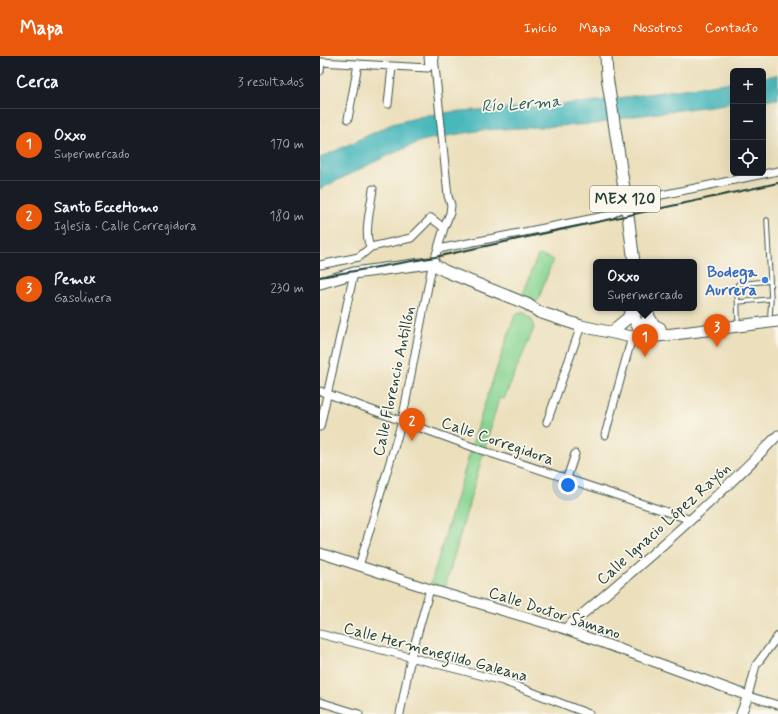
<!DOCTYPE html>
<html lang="es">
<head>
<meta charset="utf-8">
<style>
	:root { --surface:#171b24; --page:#20242c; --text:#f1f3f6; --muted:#9ea1a6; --line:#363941; --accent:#ea580c }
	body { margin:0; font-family:Mynerve,sans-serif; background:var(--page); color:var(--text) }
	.controls { position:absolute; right:12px; top:12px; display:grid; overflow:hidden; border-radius:6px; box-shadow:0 4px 16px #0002 }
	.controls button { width:36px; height:36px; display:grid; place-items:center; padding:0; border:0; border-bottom:1px solid var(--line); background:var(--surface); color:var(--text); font:20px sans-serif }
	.you { position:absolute; left:248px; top:429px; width:14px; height:14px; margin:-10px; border:3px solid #fff; border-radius:50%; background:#1a73e8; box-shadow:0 0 0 6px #1a73e833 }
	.badge { display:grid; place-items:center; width:26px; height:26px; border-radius:50%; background:var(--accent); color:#fff; font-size:13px; font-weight:700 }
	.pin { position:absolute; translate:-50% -33px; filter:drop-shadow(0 1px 2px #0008) }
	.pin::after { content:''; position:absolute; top:21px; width:14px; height:12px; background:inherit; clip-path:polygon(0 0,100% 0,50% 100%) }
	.popup { position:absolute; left:273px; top:203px; width:104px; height:52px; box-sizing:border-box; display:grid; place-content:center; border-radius:6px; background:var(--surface); filter:drop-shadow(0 1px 3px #0005); font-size:13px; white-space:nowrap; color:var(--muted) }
	.popup b { font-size:15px; color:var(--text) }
	.popup::after { content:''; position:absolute; left:50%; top:100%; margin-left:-8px; border:8px solid transparent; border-top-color:var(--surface) }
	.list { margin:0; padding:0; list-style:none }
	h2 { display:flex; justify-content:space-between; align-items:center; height:52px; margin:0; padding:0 16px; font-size:17px }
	h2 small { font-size:13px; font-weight:400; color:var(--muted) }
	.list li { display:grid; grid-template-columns:26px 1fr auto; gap:12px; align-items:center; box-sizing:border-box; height:72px; padding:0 16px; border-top:1px solid var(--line) }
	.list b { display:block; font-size:15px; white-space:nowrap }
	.list p { margin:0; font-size:13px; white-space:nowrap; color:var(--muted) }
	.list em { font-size:13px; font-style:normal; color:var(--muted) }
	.icon { flex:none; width:22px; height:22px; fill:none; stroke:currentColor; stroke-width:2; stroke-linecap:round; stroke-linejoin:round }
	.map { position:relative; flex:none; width:458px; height:658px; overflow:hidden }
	header { display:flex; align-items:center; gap:24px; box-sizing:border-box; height:56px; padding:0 20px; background:var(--accent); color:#fff }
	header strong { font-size:19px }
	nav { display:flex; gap:22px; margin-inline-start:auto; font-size:14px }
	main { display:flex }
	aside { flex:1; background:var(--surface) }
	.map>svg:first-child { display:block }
	.green { fill:#88d491; stroke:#548862 }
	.water { fill:#47b7bc; stroke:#337a78 }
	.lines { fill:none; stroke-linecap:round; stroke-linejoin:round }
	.service-casing { stroke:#3e5548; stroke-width:5.5 }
	.minor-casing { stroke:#3e5548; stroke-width:9 }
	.tertiary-casing { stroke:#3e5548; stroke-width:11 }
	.primary-casing { stroke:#3e5548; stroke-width:13 }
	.service { stroke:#fff; stroke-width:3.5 }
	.minor { stroke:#fff; stroke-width:7 }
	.tertiary { stroke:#fff; stroke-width:9 }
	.primary { stroke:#fff; stroke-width:11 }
	.rail { stroke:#1f3d34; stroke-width:2 }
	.shop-dot { fill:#3f7fe0; stroke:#fbf7ec; stroke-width:1.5 }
	.labels { text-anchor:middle; stroke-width:3.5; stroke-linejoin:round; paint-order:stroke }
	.shield { fill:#fbf7ec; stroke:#61756b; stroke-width:1 }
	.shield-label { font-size:15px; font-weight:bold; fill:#1f3d34 }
	.shop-label { font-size:16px; font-weight:bold; fill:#366cbe; stroke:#fbf7ec; text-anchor:end }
	.street-label { font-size:16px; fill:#1f3d34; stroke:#fbf7ec }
	.water-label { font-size:17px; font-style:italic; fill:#2b625d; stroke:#fbf7ec }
</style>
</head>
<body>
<header>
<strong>Mapa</strong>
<nav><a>Inicio</a><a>Mapa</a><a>Nosotros</a><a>Contacto</a></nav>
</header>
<main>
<aside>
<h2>Cerca<small>3 resultados</small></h2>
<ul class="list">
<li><span class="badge">1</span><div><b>Oxxo</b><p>Supermercado</p></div><em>170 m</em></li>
<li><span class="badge">2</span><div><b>Santo EcceHomo</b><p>Iglesia · Calle Corregidora</p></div><em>180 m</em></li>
<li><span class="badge">3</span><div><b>Pemex</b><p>Gasolinera</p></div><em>230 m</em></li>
</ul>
</aside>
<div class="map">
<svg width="458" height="658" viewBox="0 0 458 658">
	<rect width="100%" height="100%" fill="#fbf7ec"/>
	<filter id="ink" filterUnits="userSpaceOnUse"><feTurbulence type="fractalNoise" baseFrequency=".025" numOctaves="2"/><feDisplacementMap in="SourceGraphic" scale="8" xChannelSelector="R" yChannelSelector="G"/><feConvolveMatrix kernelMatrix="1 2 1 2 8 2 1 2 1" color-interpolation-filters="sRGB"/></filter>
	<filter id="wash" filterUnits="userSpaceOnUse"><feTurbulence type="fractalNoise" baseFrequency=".012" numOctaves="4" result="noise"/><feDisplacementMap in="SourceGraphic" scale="16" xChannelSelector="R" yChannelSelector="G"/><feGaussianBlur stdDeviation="0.9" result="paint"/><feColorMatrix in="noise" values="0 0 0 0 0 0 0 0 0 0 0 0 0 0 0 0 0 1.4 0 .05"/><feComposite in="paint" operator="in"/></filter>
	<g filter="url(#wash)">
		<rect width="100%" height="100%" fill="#ebdfbc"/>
		<path class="green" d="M218,199l15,4 -15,42 -15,-6z
			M200,257h5l7,6 2,9 -30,71 -5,-1 -54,190 -14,-5 52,-174 32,-94z"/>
		<path class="water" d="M458,19v24l-15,1v-23z
			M413,26v21l-98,13 -40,8 -113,6 -52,9 -11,3 -43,19 -56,28v-31l72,-34 36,-9 32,-4 72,-4 66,-6z"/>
	</g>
	<g filter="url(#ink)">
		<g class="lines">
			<defs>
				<path id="service" d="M447,164l4,79 -1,16
					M418,246l33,-3
					M418,263l-1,-33 1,-2 32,-3"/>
				<path id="minor" d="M0,6l108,6 1,-2 -1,-10
					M0,15l1,-9
					M68,48l4,-37
					M28,63l10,-55
					M51,191c-9,-9 1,-46 2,-58
					M118,193l172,-34 27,-15 141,-29
					M0,209l39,-8 12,-10 40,-9 20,-20 13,10
					M0,335l161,59 210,70
					M227,366l34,-96
					M0,371l34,-154
					M285,379l27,-98
					M247,422l8,-24
					M39,510l43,-145 29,-150 13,-43 6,-15 1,-8 -3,-9 -14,-140
					M0,578l183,47 86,33
					M458,580l-22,29 -8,31 30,9
					M0,646l39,12
					M80,658l11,-57 19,-68"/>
				<path id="tertiary" d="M0,497l110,36 135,40 183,67 -7,18
					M245,573c73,-62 146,-124 213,-194"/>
				<path id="primary" d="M286,0l1,20 21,139 6,47
					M0,227l34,-10 75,-10 4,1 12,7 82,33 12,8 42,14 51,11 26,-1 120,-15
					M313,252l3,15 7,12
					M329,261l5,8 6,3
					M297,271l11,-9 4,-10
					M316,281l13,-20 -2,-9"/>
			</defs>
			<use href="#service" class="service-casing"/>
			<use href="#minor" class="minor-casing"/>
			<use href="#tertiary" class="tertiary-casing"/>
			<use href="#primary" class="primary-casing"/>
			<use href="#service" class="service"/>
			<use href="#minor" class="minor"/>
			<use href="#tertiary" class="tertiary"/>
			<use href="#primary" class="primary"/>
			<path class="rail" d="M0,221l115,-20 343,-74"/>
		</g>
	</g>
	<circle class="shop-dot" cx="445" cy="224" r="4"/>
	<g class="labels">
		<rect class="shield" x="270" y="130" width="70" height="26" rx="3"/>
		<g class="shield-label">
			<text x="305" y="148">MEX 120</text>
		</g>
		<g class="shop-label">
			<text x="437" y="221">Bodega<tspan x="437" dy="18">Aurrera</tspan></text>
		</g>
		<g class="street-label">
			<text transform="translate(73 325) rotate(-78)" y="6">Calle Florencio Antillón</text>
			<text transform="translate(178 384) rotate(19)" y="6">Calle Corregidora</text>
			<text transform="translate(343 467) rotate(-42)" y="6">Calle Ignacio López Rayón</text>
			<text transform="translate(235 556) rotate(18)" y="6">Calle Doctor Sámano</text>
			<text transform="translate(116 595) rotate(15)" y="6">Calle Hermenegildo Galeana</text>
		</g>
		<g class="water-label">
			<text transform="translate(201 47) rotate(-4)" y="6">Río Lerma</text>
		</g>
	</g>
</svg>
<div class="controls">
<button>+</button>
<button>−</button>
<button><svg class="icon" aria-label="locate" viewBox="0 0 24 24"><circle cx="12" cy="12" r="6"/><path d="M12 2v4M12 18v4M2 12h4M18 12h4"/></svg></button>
</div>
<div class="you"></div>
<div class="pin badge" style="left:325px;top:301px">1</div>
<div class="popup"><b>Oxxo</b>Supermercado</div>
<div class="pin badge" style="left:92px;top:385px">2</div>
<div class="pin badge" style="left:397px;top:291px">3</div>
</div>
</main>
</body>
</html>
